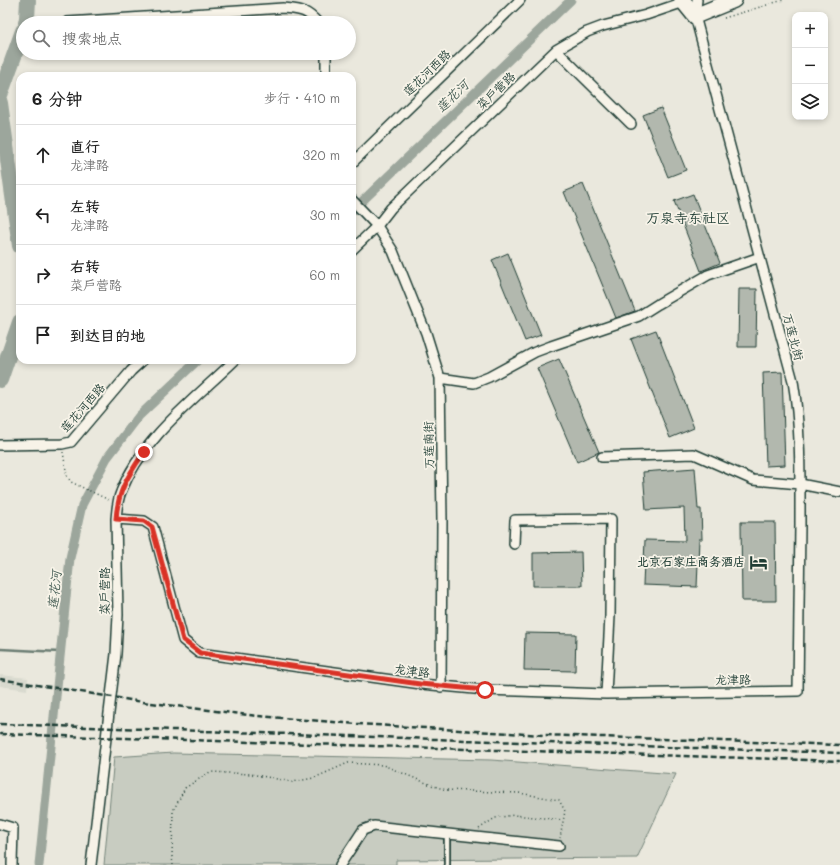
<!DOCTYPE html>
<html lang="zh">
<head>
<meta charset="utf-8">
<style>
	:root { --surface:#fff; --page:#f6f6f6; --text:#222; --muted:#767676; --line:#e0e0e0 }
	body { margin:0; font-family:Mali,"LXGW WenKai TC",sans-serif; background:var(--page); color:var(--text) }
	.controls { position:absolute; right:12px; top:12px; display:grid; overflow:hidden; border-radius:8px; box-shadow:0 2px 6px #0003 }
	.controls button { width:36px; height:36px; display:grid; place-items:center; padding:0; border:0; border-bottom:1px solid var(--line); background:var(--surface); color:var(--text); font:20px sans-serif }
	.stop { position:absolute; width:12px; height:12px; margin:-9px; border:3px solid #d93025; border-radius:50%; background:#fff }
	.stop.end { background:#d93025; border-color:#fff; box-shadow:0 1px 4px #0008 }
	.list { margin:0; padding:0; list-style:none }
	h2 { display:flex; justify-content:space-between; align-items:center; height:52px; margin:0; padding:0 16px; font-size:17px }
	h2 small { font-size:13px; font-weight:400; color:var(--muted) }
	.list li { display:grid; grid-template-columns:26px 1fr auto; gap:12px; align-items:center; box-sizing:border-box; height:60px; padding:0 16px; border-top:1px solid var(--line) }
	.list b { display:block; font-size:15px; white-space:nowrap }
	.list p { margin:0; font-size:13px; white-space:nowrap; color:var(--muted) }
	.list em { font-size:13px; font-style:normal; color:var(--muted) }
	.icon { flex:none; width:22px; height:22px; fill:none; stroke:currentColor; stroke-width:2; stroke-linecap:round; stroke-linejoin:round }
	.map { position:relative; flex:none; width:840px; height:865px; overflow:hidden }
	.search { position:absolute; background:var(--surface); box-shadow:0 2px 6px #0003; left:16px; top:16px; width:340px; height:44px; display:flex; align-items:center; gap:10px; box-sizing:border-box; padding:0 14px; border-radius:22px; color:var(--muted); font-size:15px }
	.panel { position:absolute; background:var(--surface); box-shadow:0 2px 6px #0003; left:16px; top:72px; width:340px; height:292px; border-radius:12px }
	.map>svg:first-child { display:block }
	.built { fill:#d9dacf }
	.green { fill:#c8ccc1; stroke:#74847a }
	.lines { fill:none; stroke-linecap:round; stroke-linejoin:round }
	.stream { stroke:#6a7c72; stroke-width:2.5 }
	.canal { stroke:#9ca69c; stroke-width:9 }
	.river { stroke:#9ca69c; stroke-width:16 }
	.building { fill:#b2b8ae; stroke:#1f3d34 }
	.lane-casing { stroke:#1f3d34; stroke-width:8 }
	.street-casing { stroke:#1f3d34; stroke-width:12 }
	.primary-casing { stroke:#1f3d34; stroke-width:18 }
	.path { stroke:#1f3d34; stroke-width:1.5; stroke-dasharray:1 3; stroke-linecap:butt }
	.lane { stroke:#f7f3e8; stroke-width:4.5 }
	.street { stroke:#f7f3e8; stroke-width:9 }
	.primary { stroke:#f7f3e8; stroke-width:15 }
	.rail { stroke:#1f3d34; stroke-width:2.5; stroke-dasharray:6 3; stroke-linecap:butt }
	.route { stroke:#d93025; stroke-width:5 }
	.labels { text-anchor:middle; stroke-width:3.5; stroke-linejoin:round; paint-order:stroke }
	.street-label { font-size:12px; fill:#1f3d34; stroke:#f7f3e8 }
	.poi-label { font-size:12px; font-weight:bold; fill:#1f3d34; stroke:#f7f3e8; text-anchor:end }
	.water-label { font-size:13px; font-style:italic; fill:#445c53; stroke:#f7f3e8 }
	.quarter-label { font-size:14px; fill:#1f3d34; stroke:#f7f3e8 }
</style>
</head>
<body>
<div class="map">
<svg width="840" height="865" viewBox="0 0 840 865">
	<rect width="100%" height="100%" fill="#eae8dd"/>
	<filter id="ink" filterUnits="userSpaceOnUse"><feTurbulence type="fractalNoise" baseFrequency=".025" numOctaves="2"/><feDisplacementMap in="SourceGraphic" scale="8" xChannelSelector="R" yChannelSelector="G"/><feConvolveMatrix kernelMatrix="1 2 1 2 8 2 1 2 1" color-interpolation-filters="sRGB"/></filter>
	<g filter="url(#ink)">
		<path class="built" d="M0,675l28,3 -1,12 -27,-4z"/>
		<path class="green" d="M173,753l318,7 185,14 -39,84 -241,2v5h-292l10,-108z"/>
		<g class="lines">
			<path class="stream" d="M0,649l60,3"/>
			<path class="canal" d="M352,211l219,-211
				M39,865l31,-307 12,-53 25,-47 32,-42 59,-56"/>
			<path class="river" d="M26,23l1,-5 1,-18
				M0,95l23,-64
				M0,103l20,143
				M0,380l20,-58"/>
		</g>
		<path class="building" d="M661,108l25,62 -18,7 -25,-62z
			M583,184l52,127 -19,7 -52,-126z
			M693,194l27,69 -19,8 -27,-70z
			M508,253l33,82 -16,6 -33,-81z
			M739,289h18l-1,58h-18z
			M656,330l38,98 -24,10 -39,-99z
			M559,359l40,93 -22,10 -40,-94z
			M782,372l3,93 -19,1 -3,-93z
			M695,468l3,41h3l1,30h-3l-2,48 -54,-2 2,-45 40,1 -1,-33 -38,2 -3,-38z
			M741,522h34l1,79h-34z
			M581,552l1,34h-49v-33z
			M525,633l51,1 -1,37 -51,-1z"/>
		<g class="lines">
			<defs>
				<path id="lane" d="M447,834v31"/>
				<path id="street" d="M67,22l216,-14c17,2 23,1 35,15
					M556,50l75,74
					M326,53v23
					M352,163l168,-163
					M352,200l25,26 16,25 33,82 14,45 2,142 -1,167
					M352,250l25,-24 14,-18 165,-158 31,-18 16,-6 43,-11 41,-14
					M440,378l34,5 15,-6 46,-25 16,-6 88,-30 19,-12 50,-29 52,-18
					M0,445l62,-1 9,-2 60,-71 12,-11
					M602,457l92,-3 59,26 47,4 40,8
					M116,519l28,2 9,6 30,113 16,13 222,31 64,6 121,4 192,-3c1,-56 1,-112 2,-167 0,-48 1,-96 -7,-143l-98,-365 2,-16
					M514,544l1,-24 96,-1 -1,97 -4,78
					M0,824l13,4 -1,37
					M91,865l25,-211 2,-39 -2,-96c1,-9 1,-18 5,-27 21,-54 74,-93 114,-132
					M340,865l23,-35 11,-4 185,20"/>
				<path id="primary" d="M682,0l13,16 39,-16"/>
			</defs>
			<use href="#lane" class="lane-casing"/>
			<use href="#street" class="street-casing"/>
			<use href="#primary" class="primary-casing"/>
			<path class="path" d="M724,18l59,-18
				M63,452l4,24 4,6 38,18
				M479,829l16,-11 19,-3 49,5
				M173,865l-1,-8 1,-46 12,-23 25,-16 41,2 41,8 22,-4 34,-15 35,2 48,20 15,5 73,3 40,7 6,11 -5,27"/>
			<use href="#lane" class="lane"/>
			<use href="#street" class="street"/>
			<use href="#primary" class="primary"/>
			<path class="rail" d="M0,679l143,23 114,14 101,8 185,11 297,10
				M0,724l840,29
				M0,734l840,27"/>
		</g>
	</g>
	<g class="lines" filter="url(#ink)">
		<path class="route" d="M144,452c-16,24 -26,38 -28,67l28,2 8,6 31,113 17,13 220,31 65,6"/>
	</g>
	<defs>
		<symbol id="hotel-bare" viewBox="-9 -9 18 18"><path d="M-6-4.5h1.5V1H6V5H4.5V3h-9V5H-6ZM-4 0a1.8 1.8 0 1 1 3.6 0ZM.5 0V-2.5h3Q6-2.5 6 0Z" fill="#1f3d34" stroke="#f7f3e8" stroke-width="2.5" paint-order="stroke"/></symbol>
	</defs>
	<g fill-rule="evenodd">
		<use href="#hotel-bare" x="746" y="550" width="25" height="25"/>
	</g>
	<g class="labels">
		<g class="street-label">
			<text transform="translate(427 73) rotate(-44)" y="4">莲花河西路</text>
			<text transform="translate(496 91) rotate(-44)" y="4">菜户营路</text>
			<text transform="translate(793 337) rotate(75)" y="4">万莲北街</text>
			<text transform="translate(83 408) rotate(-49)" y="4">莲花河西路</text>
			<text transform="translate(429 445) rotate(-91)" y="4">万莲南街</text>
			<text transform="translate(105 591) rotate(-90)" y="4">菜户营路</text>
			<text transform="translate(412 671) rotate(7)" y="4">龙津路</text>
			<text transform="translate(733 680) rotate(-1)" y="4">龙津路</text>
		</g>
		<g class="poi-label">
			<text x="745" y="566">北京石家庄商务酒店</text>
		</g>
		<g class="water-label">
			<text transform="translate(452 96) rotate(-44)" y="5">莲花河</text>
			<text transform="translate(54 590) rotate(-84)" y="5">莲花河</text>
		</g>
		<g class="quarter-label">
			<text x="688" y="223">万泉寺东社区</text>
		</g>
	</g>
</svg>
<div class="controls">
<button>+</button>
<button>−</button>
<button><svg class="icon" aria-label="layers" viewBox="0 0 24 24"><path d="M12 4l9 5-9 5-9-5zM3 14l9 5 9-5"/></svg></button>
</div>
<div class="stop" style="left:485px;top:690px"></div>
<div class="stop end" style="left:144px;top:452px"></div>
<div class="search"><svg class="icon" aria-label="search" viewBox="0 0 24 24"><circle cx="10" cy="10" r="6"/><path d="M15 15l6 6"/></svg>搜索地点</div>
<section class="panel">
<h2>6 分钟<small>步行 · 410 m</small></h2>
<ul class="list">
<li><svg class="icon" aria-label="ahead" viewBox="0 0 24 24"><path d="M12 20V5M6 11l6-6 6 6"/></svg><div><b>直行</b><p>龙津路</p></div><em>320 m</em></li>
<li><svg class="icon" aria-label="left" viewBox="0 0 24 24"><path d="M17 20v-9H6M10 6l-5 5 5 5"/></svg><div><b>左转</b><p>龙津路</p></div><em>30 m</em></li>
<li><svg class="icon" aria-label="right" viewBox="0 0 24 24"><path d="M7 20v-9h11M14 6l5 5-5 5"/></svg><div><b>右转</b><p>菜户营路</p></div><em>60 m</em></li>
<li><svg class="icon" aria-label="arrive" viewBox="0 0 24 24"><path d="M6 21V4h12l-3 4 3 4H6"/></svg><div><b>到达目的地</b></div></li>
</ul>
</section>
</div>
</body>
</html>
